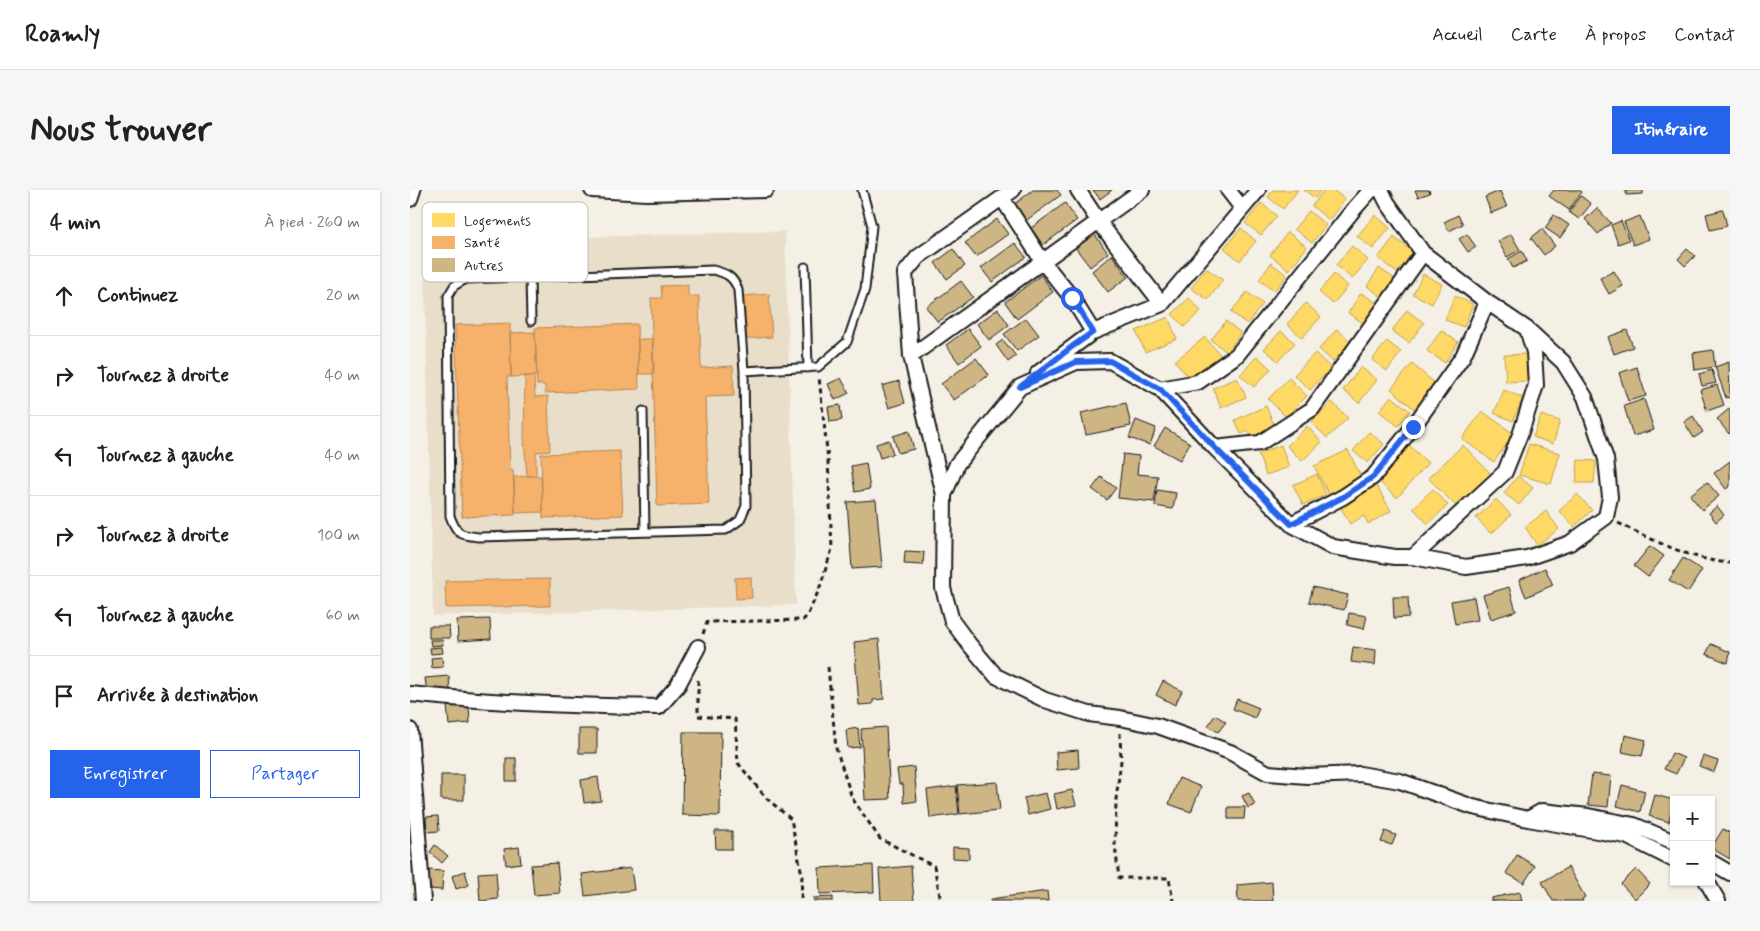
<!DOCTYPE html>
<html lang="fr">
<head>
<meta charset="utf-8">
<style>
	:root { --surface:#fff; --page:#f6f6f6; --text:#202124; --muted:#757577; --line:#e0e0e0; --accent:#2563eb }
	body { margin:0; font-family:Mynerve,sans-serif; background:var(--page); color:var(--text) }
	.controls { position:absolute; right:15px; bottom:15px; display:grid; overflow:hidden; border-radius:0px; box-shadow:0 1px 4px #0004 }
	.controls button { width:45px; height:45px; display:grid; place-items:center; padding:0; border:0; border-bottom:1px solid var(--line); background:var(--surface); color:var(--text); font:25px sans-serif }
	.stop { position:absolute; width:15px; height:15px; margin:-11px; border:4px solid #2563eb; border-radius:50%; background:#fff }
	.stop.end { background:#2563eb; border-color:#fff; box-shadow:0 1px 5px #0008 }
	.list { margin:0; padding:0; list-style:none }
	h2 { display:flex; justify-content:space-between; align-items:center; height:65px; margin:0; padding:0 20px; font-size:21px }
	h2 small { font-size:16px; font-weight:400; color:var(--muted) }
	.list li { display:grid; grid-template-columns:32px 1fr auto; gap:15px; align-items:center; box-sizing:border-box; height:80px; padding:0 20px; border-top:1px solid var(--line) }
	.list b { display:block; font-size:19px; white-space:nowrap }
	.list em { font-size:16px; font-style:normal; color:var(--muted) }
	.actions { display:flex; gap:10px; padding:15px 20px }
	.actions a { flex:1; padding:11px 0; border:1px solid var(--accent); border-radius:0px; text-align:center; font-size:18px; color:var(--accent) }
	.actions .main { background:var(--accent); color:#fff }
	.icon { flex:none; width:28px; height:28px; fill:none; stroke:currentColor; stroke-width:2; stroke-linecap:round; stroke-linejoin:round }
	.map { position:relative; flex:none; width:1320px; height:711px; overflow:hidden; border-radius:0px }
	header { display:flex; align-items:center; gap:30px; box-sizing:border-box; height:70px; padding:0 25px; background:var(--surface); border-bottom:1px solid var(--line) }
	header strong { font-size:24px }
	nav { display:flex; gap:28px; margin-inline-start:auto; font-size:18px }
	.intro { display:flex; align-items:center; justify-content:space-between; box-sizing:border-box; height:120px; padding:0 30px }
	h1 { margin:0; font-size:35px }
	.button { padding:12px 22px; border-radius:0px; background:var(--accent); color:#fff; font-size:18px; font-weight:700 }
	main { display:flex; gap:30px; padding:0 30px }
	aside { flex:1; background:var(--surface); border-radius:0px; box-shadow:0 1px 4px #0004 }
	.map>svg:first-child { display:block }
	.built { fill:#e9dec9 }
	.homes { fill:#ffd966; stroke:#bba050 }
	.health { fill:#f6b26b; stroke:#b58553 }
	.building { fill:#cdb584; stroke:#1c1c1c }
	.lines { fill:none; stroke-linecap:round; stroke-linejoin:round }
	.lane-casing { stroke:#1c1c1c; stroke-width:11 }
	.street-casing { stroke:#1c1c1c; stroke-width:18 }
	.path { stroke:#1c1c1c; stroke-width:3; stroke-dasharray:5 4; stroke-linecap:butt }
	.lane { stroke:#fff; stroke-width:7 }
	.street { stroke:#fff; stroke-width:14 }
	.route { stroke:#2563eb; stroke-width:6 }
	.key { fill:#fff; stroke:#bbb; stroke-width:1 }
	.key-label { font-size:14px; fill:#1c1c1c }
</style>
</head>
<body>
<header>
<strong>Roamly</strong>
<nav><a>Accueil</a><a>Carte</a><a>À propos</a><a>Contact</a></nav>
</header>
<div class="intro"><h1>Nous trouver</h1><a class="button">Itinéraire</a></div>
<main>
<aside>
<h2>4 min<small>À pied · 260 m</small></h2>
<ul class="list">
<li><svg class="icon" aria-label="ahead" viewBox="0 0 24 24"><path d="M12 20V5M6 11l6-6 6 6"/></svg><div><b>Continuez</b></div><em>20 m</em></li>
<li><svg class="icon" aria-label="right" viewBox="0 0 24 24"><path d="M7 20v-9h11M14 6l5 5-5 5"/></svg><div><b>Tournez à droite</b></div><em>40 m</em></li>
<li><svg class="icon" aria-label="left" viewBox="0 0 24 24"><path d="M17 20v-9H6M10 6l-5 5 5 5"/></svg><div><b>Tournez à gauche</b></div><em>40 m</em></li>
<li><svg class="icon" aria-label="right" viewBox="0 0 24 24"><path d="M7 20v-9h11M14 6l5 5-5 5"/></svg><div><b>Tournez à droite</b></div><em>100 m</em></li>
<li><svg class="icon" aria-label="left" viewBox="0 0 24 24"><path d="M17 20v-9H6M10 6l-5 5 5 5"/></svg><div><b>Tournez à gauche</b></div><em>60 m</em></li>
<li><svg class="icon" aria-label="arrive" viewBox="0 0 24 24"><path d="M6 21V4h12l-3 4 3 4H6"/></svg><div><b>Arrivée à destination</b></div></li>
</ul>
<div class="actions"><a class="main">Enregistrer</a><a>Partager</a></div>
</aside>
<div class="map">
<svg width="1320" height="711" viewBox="0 0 1320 711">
	<rect width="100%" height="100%" fill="#f5f0e6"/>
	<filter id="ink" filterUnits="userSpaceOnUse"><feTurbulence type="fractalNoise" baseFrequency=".02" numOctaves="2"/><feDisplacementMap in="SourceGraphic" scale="10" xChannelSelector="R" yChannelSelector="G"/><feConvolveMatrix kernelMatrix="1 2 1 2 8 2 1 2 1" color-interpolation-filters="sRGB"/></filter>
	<g filter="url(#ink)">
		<path class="built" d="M375,41l11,374 -363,11 -9,-374z"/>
		<path class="homes" d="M863,0h25l-15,19 -15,-12z
			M894,0h17l-6,8z
			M914,0h9l12,9 -16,21 -17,-14z
			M851,13l16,13 -16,19 -16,-12z
			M899,21l17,14 -14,18 -18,-14z
			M965,25l15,13 -17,21 -16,-13z
			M831,38l15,13 -16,20 -16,-13z
			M878,42l19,15 -18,23 -19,-15z
			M984,47l19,15 -16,21 -19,-15z
			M942,56l16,14 -16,19 -16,-14z
			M861,73l16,12 -13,16 -15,-11z
			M796,78l17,12 -15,20 -17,-12z
			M969,78l16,11 -13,18 -15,-11z
			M924,84l14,12 -15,18 -14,-12z
			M1013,84l19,10 -10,20 -19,-10z
			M837,102l16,12 -16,20 -16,-12z
			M951,103l18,11 -13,21 -18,-12z
			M1045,106l18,8 -9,23 -19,-7z
			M779,108l12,13 -17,16 -12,-13z
			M896,113l15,14 -19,21 -15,-14z
			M997,120l17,13 -15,20 -17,-12z
			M758,127l9,22 -32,13 -9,-21z
			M816,131l15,12 -14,19 -16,-12z
			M927,139l14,13 -18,20 -14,-13z
			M1031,140l17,12 -13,21 -18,-12z
			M871,141l14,12 -17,18 -14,-12z
			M795,147l17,20 -30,25 -17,-21z
			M977,151l14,11 -14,19 -15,-11z
			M905,163l16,15 -21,22 -16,-15z
			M1116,164l2,27 -22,1 -2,-27z
			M847,166l14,13 -17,18 -14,-12z
			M1002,174l24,20 -22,25 -23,-20z
			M951,177l16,13 -18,23 -16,-13z
			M827,188l9,19 -25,11 -8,-20z
			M879,188l18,18 -21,21 -18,-18z
			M1094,200l19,8 -10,23 -19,-8z
			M981,206l19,15 -12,15 -19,-15z
			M922,212l16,16 -21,20 -16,-16z
			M856,216l9,21 -24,10 -2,-6 -8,3 -6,-14z
			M1072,221l32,23 -20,28 -32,-23z
			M1131,225l19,6 -7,23 -20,-7z
			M897,236l15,16 -20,19 -15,-15z
			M959,242l15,12 -16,19 -15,-12z
			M998,254l20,19 -31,35 -21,-19z
			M1119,254l31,9 -9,31 -32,-9z
			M871,255l8,22 -23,8 -8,-21z
			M1053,255l30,31 -34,33 -31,-31z
			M938,260l15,31 -33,16 -16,-31z
			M1168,270l18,1 -2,22h-18z
			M907,284l9,21 -23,10 -10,-20z
			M1108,286l15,12 -14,17 -15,-12z
			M966,295l15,26 -23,13 -4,-8 -14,8 -10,-18z
			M1023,299l15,16 -20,19 -15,-16z
			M1167,304l15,16 -18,17 -15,-16z
			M1086,309l15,16 -20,19 -15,-16z
			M1136,321l13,18 -22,16 -12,-18z"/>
		<path class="health" d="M278,95v11h11l2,72 32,-2 1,30 -29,1 4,107 -52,2 -6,-208h11l-1,-12z
			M359,104l3,43 -27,2 -3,-43z
			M100,133l1,54h-4l3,93h3l2,45 -53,2 -7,-192z
			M227,134l2,65 -94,4v-8h-8l-2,-57z
			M125,142l2,44 -26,1 -1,-44z
			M228,149h15l1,35h-15z
			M115,186h9l1,21 13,-1 2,55 -14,1v24h-9l-3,-36z
			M210,261l3,64 -80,3 -2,-64z
			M117,286h14l2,36 -28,1 -1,-36z
			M341,387l1,21 -16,1 -1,-21z
			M140,389v27l-104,2 -1,-27z"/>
		<path class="building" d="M623,0h24l4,5 -37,27 -12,-16z
			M683,0h19l-12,9z
			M1005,0h14l1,3 -12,4z
			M1144,0h25l3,2 -13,18 -20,-14z
			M1216,0h17v4l-17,1z
			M1090,1l7,16 -16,6 -6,-16z
			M1171,6l10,8 -12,15 -10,-7z
			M655,13l12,17 -34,25 -12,-17z
			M1187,18l14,15 -13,11 -13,-15z
			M1313,20l4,16 -17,4 -4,-16z
			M1048,25l5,9 -14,7 -5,-9z
			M1144,25l15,10 -9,13 -15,-10z
			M1230,26l9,23 -16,6 -9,-23z
			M587,29l11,15 -32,23 -11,-14z
			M1211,31l8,19 -11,4 -7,-19z
			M1132,39l13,17 -11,9 -13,-17z
			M683,42l15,21 -18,14 -16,-21z
			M1057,44l9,13 -8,5 -9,-13z
			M1101,44l9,16 -13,7 -9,-16z
			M605,53l11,14 -34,25 -11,-14z
			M543,59l12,17 -18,13 -12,-16z
			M1277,59l8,7 -10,10 -7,-7z
			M1112,61l5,10 -14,7 -5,-9z
			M702,65l16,22 -20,15 -16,-21z
			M1204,81l9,15 -14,8 -9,-16z
			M631,85l12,17 -36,27 -12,-17z
			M551,91l12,16 -35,25 -12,-15z
			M588,119l11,16 -20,15 -12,-16z
			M616,128l13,17 -22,16 -13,-17z
			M558,139l13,17 -22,17 -13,-18z
			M1217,140l6,17 -19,7 -6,-17z
			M593,150l13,16 -8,6 -12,-17z
			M1303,160l2,17 -20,3 -2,-17z
			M566,168l13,17 -35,25 -13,-16z
			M1319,172l1,35 -4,1 -11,-31z
			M1227,177l9,29 -18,5 -9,-28z
			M1302,180l4,13 -14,3 -3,-12z
			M431,188l8,15 -14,7 -7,-16z
			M489,191l6,22 -16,5 -7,-22z
			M1307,195l7,20 -17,6 -7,-21z
			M1234,209l10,31 -21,6 -9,-30z
			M716,213l5,23 -45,9 -5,-22z
			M430,215l2,15 -12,2 -2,-15z
			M1320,218v25l-1,1 -12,-15z
			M1283,226l10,16 -9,6 -10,-16z
			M726,230l20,8 -6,17 -21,-7z
			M755,238l25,15 -10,17 -26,-14z
			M499,241l5,18 -16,4 -5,-17z
			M479,250l4,14 -13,4 -4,-14z
			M713,264l16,2 -2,18 21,2 -4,26 -36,-4z
			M1320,271v25l-4,3 -12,-16z
			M456,273l4,26 -15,3 -4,-26z
			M691,287l15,11 -9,12 -15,-11z
			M1297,292l12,14 -17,14 -12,-15z
			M747,300l19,3 -3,16 -18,-3z
			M466,310l6,67 -30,2 -5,-67z
			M1307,316l7,9 -8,7 -7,-9z
			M1240,356l14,10 -16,21 -14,-11z
			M495,361l19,1 -1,13 -19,-1z
			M1273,368l19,12 -14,22 -19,-12z
			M1135,378l8,17 -27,12 -7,-17z
			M903,397l35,8 -4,15 -35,-8z
			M1099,397l7,24 -25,8 -8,-24z
			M983,407h15l1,20 -15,1z
			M1064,407l4,23 -23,4 -4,-23z
			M939,423l18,3 -3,13 -17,-4z
			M80,429l1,20 -33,2 -1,-21z
			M19,436h20l1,12h-21z
			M469,449l5,60 -11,1v4l-14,1 -5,-63z
			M20,450h12l1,5 -12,1z
			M1301,454l19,8 -2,11 -22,-9z
			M32,457l1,6 -12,1 -1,-6z
			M943,457l23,3 -1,15 -24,-3z
			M32,467l1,10 -11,1 -1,-10z
			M39,486l1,15 -23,2 -2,-15z
			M753,491l19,10 -7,14 -19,-10z
			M827,509l22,9 -4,10 -22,-9z
			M59,515l1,18 -21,2 -2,-19z
			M805,525l11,7 -8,10 -10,-6z
			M476,537l4,72 -25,1 -4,-71z
			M448,538l2,19 -12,1 -2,-18z
			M169,539h18v24h-18z
			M273,542h38l-1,84 -38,-1z
			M1215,545l21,5 -4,16 -20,-4z
			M668,560l1,18 -22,2 -1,-18z
			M1262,563l12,5 -8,16 -12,-5z
			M1293,566l15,5 -4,11 -15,-6z
			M96,568h10v23h-10z
			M504,577l3,34 -13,2 -1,-19h-4l-2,-15z
			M1182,584l19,2 -3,31 -20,-2z
			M31,585h23v25h-23z
			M188,587l3,24 -17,2 -3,-23z
			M769,588l22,9 -10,25 -22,-8z
			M587,592l3,28 -40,4 -3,-29z
			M1212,595l23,6 -5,21 -23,-6z
			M546,596l3,28 -29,4 -3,-28z
			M662,600l4,15 -19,4 -3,-15z
			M636,603l4,16 -22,6 -4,-17z
			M839,603l6,12 -7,3 -6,-12z
			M1245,605l19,5 -5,22 -20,-6z
			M818,617h17l-1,12h-16z
			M28,626l1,15 -12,1 -1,-15z
			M1313,639l7,4v26l-19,-11z
			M305,641h17v18h-16z
			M975,641l11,4 -4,10 -11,-3z
			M25,655l13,11 -6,7 -12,-11z
			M109,657l2,16 -15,2 -2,-16z
			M543,657l16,1v11l-16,-1z
			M1107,665l18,11 -11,17 -18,-10z
			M147,673l3,30 -26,2 -3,-30z
			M463,675l1,27 -54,2 -1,-26z
			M501,676l3,35h-33l-2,-32z
			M1158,677l17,30 -3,2 1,2h-30l-11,-19z
			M221,678l3,22 -49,6 -3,-22z
			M1226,679l14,15 -15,15 -14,-15z
			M18,680l15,1 -1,19 -14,-1z
			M55,681l4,14 -13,4 -4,-13z
			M86,682l2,27 -18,2 -2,-28z
			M862,692l1,19h-35l-1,-16z
			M637,701l1,10h-58v-2z
			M1110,702l2,9h-31v-3z
			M423,707v4h-19l-1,-3z"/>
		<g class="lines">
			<defs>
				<path id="lane" d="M395,77l3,101
					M120,87l1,44
					M334,181l2,135 -6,14 -14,10 -247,7c-19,-2 -22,-2 -29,-21l-2,-220 6,-10 12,-7 247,-9c13,3 21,7 25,20l6,81 74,-4 29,-25 18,-53 7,-63 -10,-36
					M233,221l2,121"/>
				<path id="street" d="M182,0l55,3 119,-3
					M668,0l21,32 63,82
					M818,0l14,18
					M971,0l6,12 36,51 64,49 40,27 36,33 22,35 21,62 4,38 -4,20 -36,26 -43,15 -61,9 -53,-10h-18l-62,-10 -42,-23 -76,-76 -55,-59 -50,-28 -34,1 -56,25 -63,77 -13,31 -1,93 9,33 17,23 27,32 49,24 44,14 31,4 38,8 72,26 38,21 39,3 53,-2 40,7 73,26 55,12 98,17 48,24
					M592,8l41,64 29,36 21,34
					M0,9l3,-9
					M501,166l231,-166
					M628,183l55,-41 69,-28 96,-114
					M750,199l38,-7 39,-27 117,-146 17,-19
					M805,258l45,-5 52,-34 111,-156
					M534,305l-33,-139 -6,-83 13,-16 95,-67
					M881,334l52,-27 30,-20 40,-50 50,-71 24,-54
					M1003,367l92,-85 16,-40 15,-47 -2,-33 -7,-23
					M0,504c83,9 166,12 249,13l19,-22 20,-38
					M0,540l13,171
					M1118,629l14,-8 46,5 46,9 40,17
					M1301,672l19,11
					M1297,692l11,19"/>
			</defs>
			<use href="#lane" class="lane-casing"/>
			<use href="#street" class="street-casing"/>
			<path class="path" d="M1208,333c35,17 73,37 112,40
				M293,444l4,-12 96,-2 4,-4 12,-26 13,-41 -4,-89 -9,-83
				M418,477l8,81 16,50 28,41 54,27 7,35
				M288,490v36l37,3 3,44 28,35 25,21 11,56 -1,26
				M710,543l1,28 -5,38 -1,46 4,33h50l4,23"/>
			<use href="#lane" class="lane"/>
			<use href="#street" class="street"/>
		</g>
	</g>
	<g class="lines" filter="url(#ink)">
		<path class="route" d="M662,108l21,34 -20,14 -53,41 56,-25 34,-1 50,28 55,59 76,76 52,-27 30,-20 40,-50"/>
	</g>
	<rect x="12" y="12" width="166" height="80" rx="8" class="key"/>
	<rect x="22" y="23" width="23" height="14" fill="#ffd966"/>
	<rect x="22" y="46" width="23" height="13" fill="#f6b26b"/>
	<rect x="22" y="68" width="23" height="14" fill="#cdb584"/>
	<g class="key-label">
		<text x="54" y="35">Logements</text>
		<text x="54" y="57">Santé</text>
		<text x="54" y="80">Autres</text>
	</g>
</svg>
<div class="controls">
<button>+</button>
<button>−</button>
</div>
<div class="stop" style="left:662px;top:108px"></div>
<div class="stop end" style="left:1003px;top:237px"></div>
</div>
</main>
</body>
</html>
